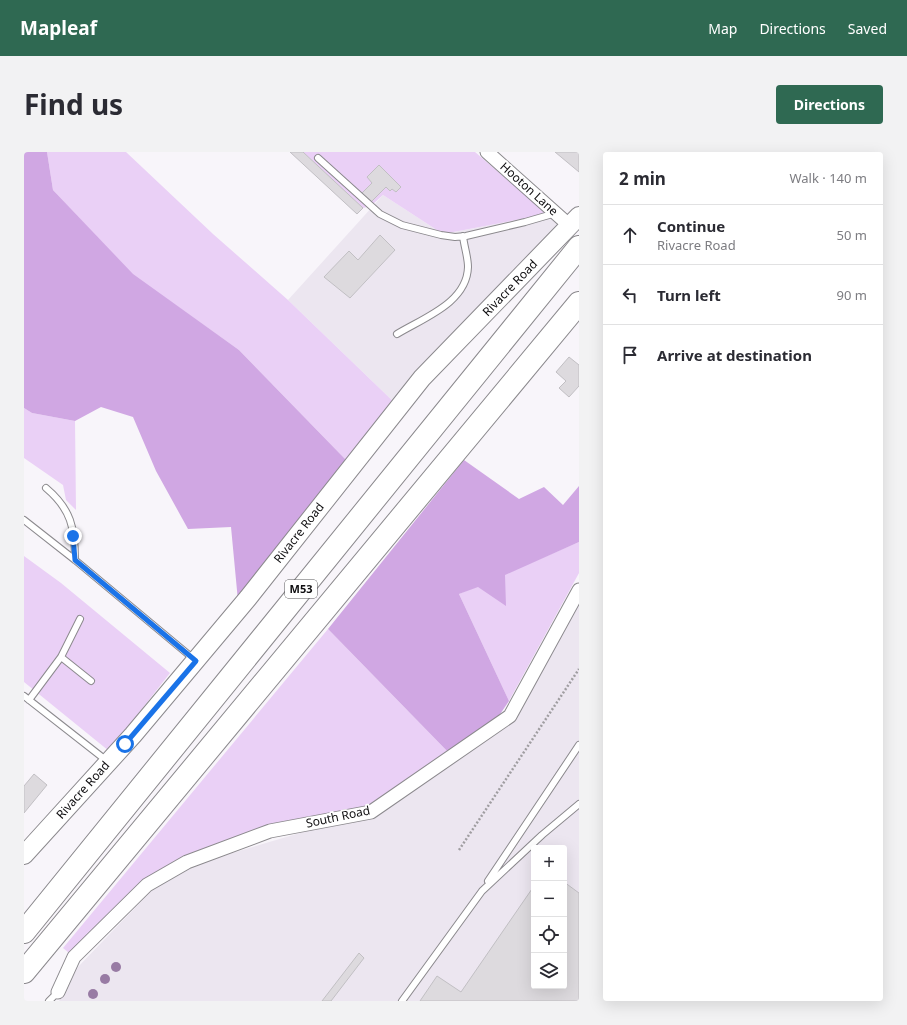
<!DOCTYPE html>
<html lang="en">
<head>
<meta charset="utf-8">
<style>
	:root { --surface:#fff; --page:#f2f2f3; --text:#2b2b33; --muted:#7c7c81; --line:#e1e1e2; --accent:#2f6952 }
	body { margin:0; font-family:"Noto Sans",sans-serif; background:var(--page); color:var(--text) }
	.controls { position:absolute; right:12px; bottom:12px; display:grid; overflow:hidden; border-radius:4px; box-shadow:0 4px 16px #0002 }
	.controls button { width:36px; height:36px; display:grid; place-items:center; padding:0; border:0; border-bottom:1px solid var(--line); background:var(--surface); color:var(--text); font:20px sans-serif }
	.stop { position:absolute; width:12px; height:12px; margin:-9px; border:3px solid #1a73e8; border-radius:50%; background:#fff }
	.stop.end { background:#1a73e8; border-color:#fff; box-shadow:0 1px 4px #0008 }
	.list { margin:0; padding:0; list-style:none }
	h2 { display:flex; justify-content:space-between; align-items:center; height:52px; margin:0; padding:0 16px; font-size:17px }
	h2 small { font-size:13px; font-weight:400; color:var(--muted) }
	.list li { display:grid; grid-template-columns:26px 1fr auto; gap:12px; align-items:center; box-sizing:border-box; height:60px; padding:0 16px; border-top:1px solid var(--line) }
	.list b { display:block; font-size:15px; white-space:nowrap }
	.list p { margin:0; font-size:13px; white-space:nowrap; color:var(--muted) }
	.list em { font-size:13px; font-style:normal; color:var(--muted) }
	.icon { flex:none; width:22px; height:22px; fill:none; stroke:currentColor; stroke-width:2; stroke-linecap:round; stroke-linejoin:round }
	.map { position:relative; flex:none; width:555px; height:849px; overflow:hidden; border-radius:4px }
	header { display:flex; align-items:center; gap:24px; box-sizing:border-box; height:56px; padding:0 20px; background:var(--accent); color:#fff }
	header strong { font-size:19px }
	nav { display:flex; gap:22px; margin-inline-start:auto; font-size:14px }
	.intro { display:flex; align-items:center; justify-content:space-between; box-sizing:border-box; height:96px; padding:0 24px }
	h1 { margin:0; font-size:28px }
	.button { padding:10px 18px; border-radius:4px; background:var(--accent); color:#fff; font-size:14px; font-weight:700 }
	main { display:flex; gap:24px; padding:0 24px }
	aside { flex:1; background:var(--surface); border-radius:4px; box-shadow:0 4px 16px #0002 }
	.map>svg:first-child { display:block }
	.built { fill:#ece6f0; fill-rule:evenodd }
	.green { fill:#ead0f6 }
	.forest { fill:#d0a7e3 }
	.building { fill:#dddade; stroke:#c1bfc3 }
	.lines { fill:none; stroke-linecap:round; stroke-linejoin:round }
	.lane-casing { stroke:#8b898d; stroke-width:8 }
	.street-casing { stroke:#8b898d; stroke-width:15 }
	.secondary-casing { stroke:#8b898d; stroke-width:20 }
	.highway-casing { stroke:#8b898d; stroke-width:24 }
	.path { stroke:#9f9da0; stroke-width:2.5; stroke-dasharray:2 2; stroke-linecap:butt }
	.lane { stroke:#fff; stroke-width:6 }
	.street { stroke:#fff; stroke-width:13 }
	.secondary { stroke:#fff; stroke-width:18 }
	.highway { stroke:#fff; stroke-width:22 }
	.tree { fill:#987ba4 }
	.route { stroke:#1a73e8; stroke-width:5 }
	.labels { text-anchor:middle; stroke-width:3.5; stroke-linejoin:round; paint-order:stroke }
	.shield { fill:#fff; stroke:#575658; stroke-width:1 }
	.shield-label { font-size:11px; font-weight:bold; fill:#0f0e10 }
	.street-label { font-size:12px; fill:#0f0e10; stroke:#fff }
</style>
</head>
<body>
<header>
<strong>Mapleaf</strong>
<nav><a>Map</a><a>Directions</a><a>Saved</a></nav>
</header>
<div class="intro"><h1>Find us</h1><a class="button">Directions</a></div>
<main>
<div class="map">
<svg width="555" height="849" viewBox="0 0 555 849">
	<rect width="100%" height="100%" fill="#f8f5fa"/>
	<path class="built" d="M359,43l60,39 105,-20 15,16 -164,177 -111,-107z
		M555,438v411h-520l18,-33 75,-78 46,-27 173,-51 139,-96zM510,696h30v138h-30z"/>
	<path class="green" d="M23,0h79l87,82 75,66 111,107 -52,54 -108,-111 -106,-75 -80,-85z
		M279,0h172l73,62 -105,20 -60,-39 -12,11 -8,2z
		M0,256l8,5 43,8 1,89 -10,-10 -3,-15 -39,-27z
		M555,390v31l-70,128 -50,-107z
		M0,404l37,27 109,90 -61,78 -85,-69z
		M304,477l120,123 -77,60 -101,19 -123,54 -73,72 -11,-9z"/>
	<path class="forest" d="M0,0h23l6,38 80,84 106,76 108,111 -109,140 -7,-74 -43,2 -32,-58 -23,-54 -32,-10 -26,14 -43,-8 -8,-5z
		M440,308l55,39 25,-12 19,18 16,-19v56l-74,33 1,31 -28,-19 -19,7 50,107 -15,22 -46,29 -120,-123z"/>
	<path class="building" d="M266,0h13l60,56 -6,6z
		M531,0h24v20z
		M355,13l22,22 -5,5 -4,-3 -2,2 -4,-4 -16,16 -9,-9 11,-11 -5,-6z
		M356,83l15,15 -45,48 -26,-21 25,-26 9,9z
		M545,205l10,8v21l-10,11 -10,-9 7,-7 -10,-9z
		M10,622l13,11 -23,28v-27z
		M540,730l15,11v108h-159l17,-25 24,16 73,-106v100h30z
		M335,801l5,5 -33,43h-9z"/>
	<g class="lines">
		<defs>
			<path id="lane" d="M294,6l62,56 22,11 39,10 14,2 11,-1 59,-14 31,-9
				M373,182c26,-16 70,-31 71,-67 0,-10 -4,-21 -5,-31
				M22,336c25,21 29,40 29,72
				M0,368l51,40 120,100
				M37,505l30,24
				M0,544l83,65
				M5,548l32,-43 19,-38
				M464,729l91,-136
				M25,849l9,-9
				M378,849l80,-110 60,-56 37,-31"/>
			<path id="street" d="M463,0l83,74
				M34,840l16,-35 73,-72 40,-23 83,-31 101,-19 139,-96 69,-126"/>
			<path id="secondary" d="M0,703l109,-120 115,-137 174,-220 157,-162"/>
			<path id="highway" d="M0,780l555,-685
				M0,820l555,-669"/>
		</defs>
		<use href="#lane" class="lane-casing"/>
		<use href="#street" class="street-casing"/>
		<use href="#secondary" class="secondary-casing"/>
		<use href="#highway" class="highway-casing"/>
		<path class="path" d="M435,698l120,-181"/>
		<use href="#lane" class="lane"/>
		<use href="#street" class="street"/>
		<use href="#secondary" class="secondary"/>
		<use href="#highway" class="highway"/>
	</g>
	<g class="tree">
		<circle cx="92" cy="815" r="5"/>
		<circle cx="81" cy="827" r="5"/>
		<circle cx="69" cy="842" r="5"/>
	</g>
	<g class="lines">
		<path class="route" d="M49,384l2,24 121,101 -71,83"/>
	</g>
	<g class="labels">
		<rect class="shield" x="261" y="428" width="32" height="18" rx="3"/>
		<g class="shield-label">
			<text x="277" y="441">M53</text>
		</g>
		<g class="street-label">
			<text transform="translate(505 37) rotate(42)" y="4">Hooton Lane</text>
			<text transform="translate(486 136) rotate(-46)" y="4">Rivacre Road</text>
			<text transform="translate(275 381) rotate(-52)" y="4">Rivacre Road</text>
			<text transform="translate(59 638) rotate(-48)" y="4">Rivacre Road</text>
			<text transform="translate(314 665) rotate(-12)" y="4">South Road</text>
		</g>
	</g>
</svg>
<div class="controls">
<button>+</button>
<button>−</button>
<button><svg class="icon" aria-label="locate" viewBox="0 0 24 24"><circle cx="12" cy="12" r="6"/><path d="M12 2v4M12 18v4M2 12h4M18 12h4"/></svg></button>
<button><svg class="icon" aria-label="layers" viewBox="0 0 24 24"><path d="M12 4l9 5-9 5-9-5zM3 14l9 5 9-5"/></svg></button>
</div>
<div class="stop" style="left:101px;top:592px"></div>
<div class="stop end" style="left:49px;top:384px"></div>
</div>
<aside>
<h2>2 min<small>Walk · 140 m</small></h2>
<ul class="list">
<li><svg class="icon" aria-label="ahead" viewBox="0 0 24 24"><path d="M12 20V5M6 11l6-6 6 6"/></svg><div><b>Continue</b><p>Rivacre Road</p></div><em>50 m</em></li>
<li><svg class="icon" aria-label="left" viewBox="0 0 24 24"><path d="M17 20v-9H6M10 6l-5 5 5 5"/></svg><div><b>Turn left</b></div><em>90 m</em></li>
<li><svg class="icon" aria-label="arrive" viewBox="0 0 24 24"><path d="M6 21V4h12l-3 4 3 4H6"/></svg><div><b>Arrive at destination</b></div></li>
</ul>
</aside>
</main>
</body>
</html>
